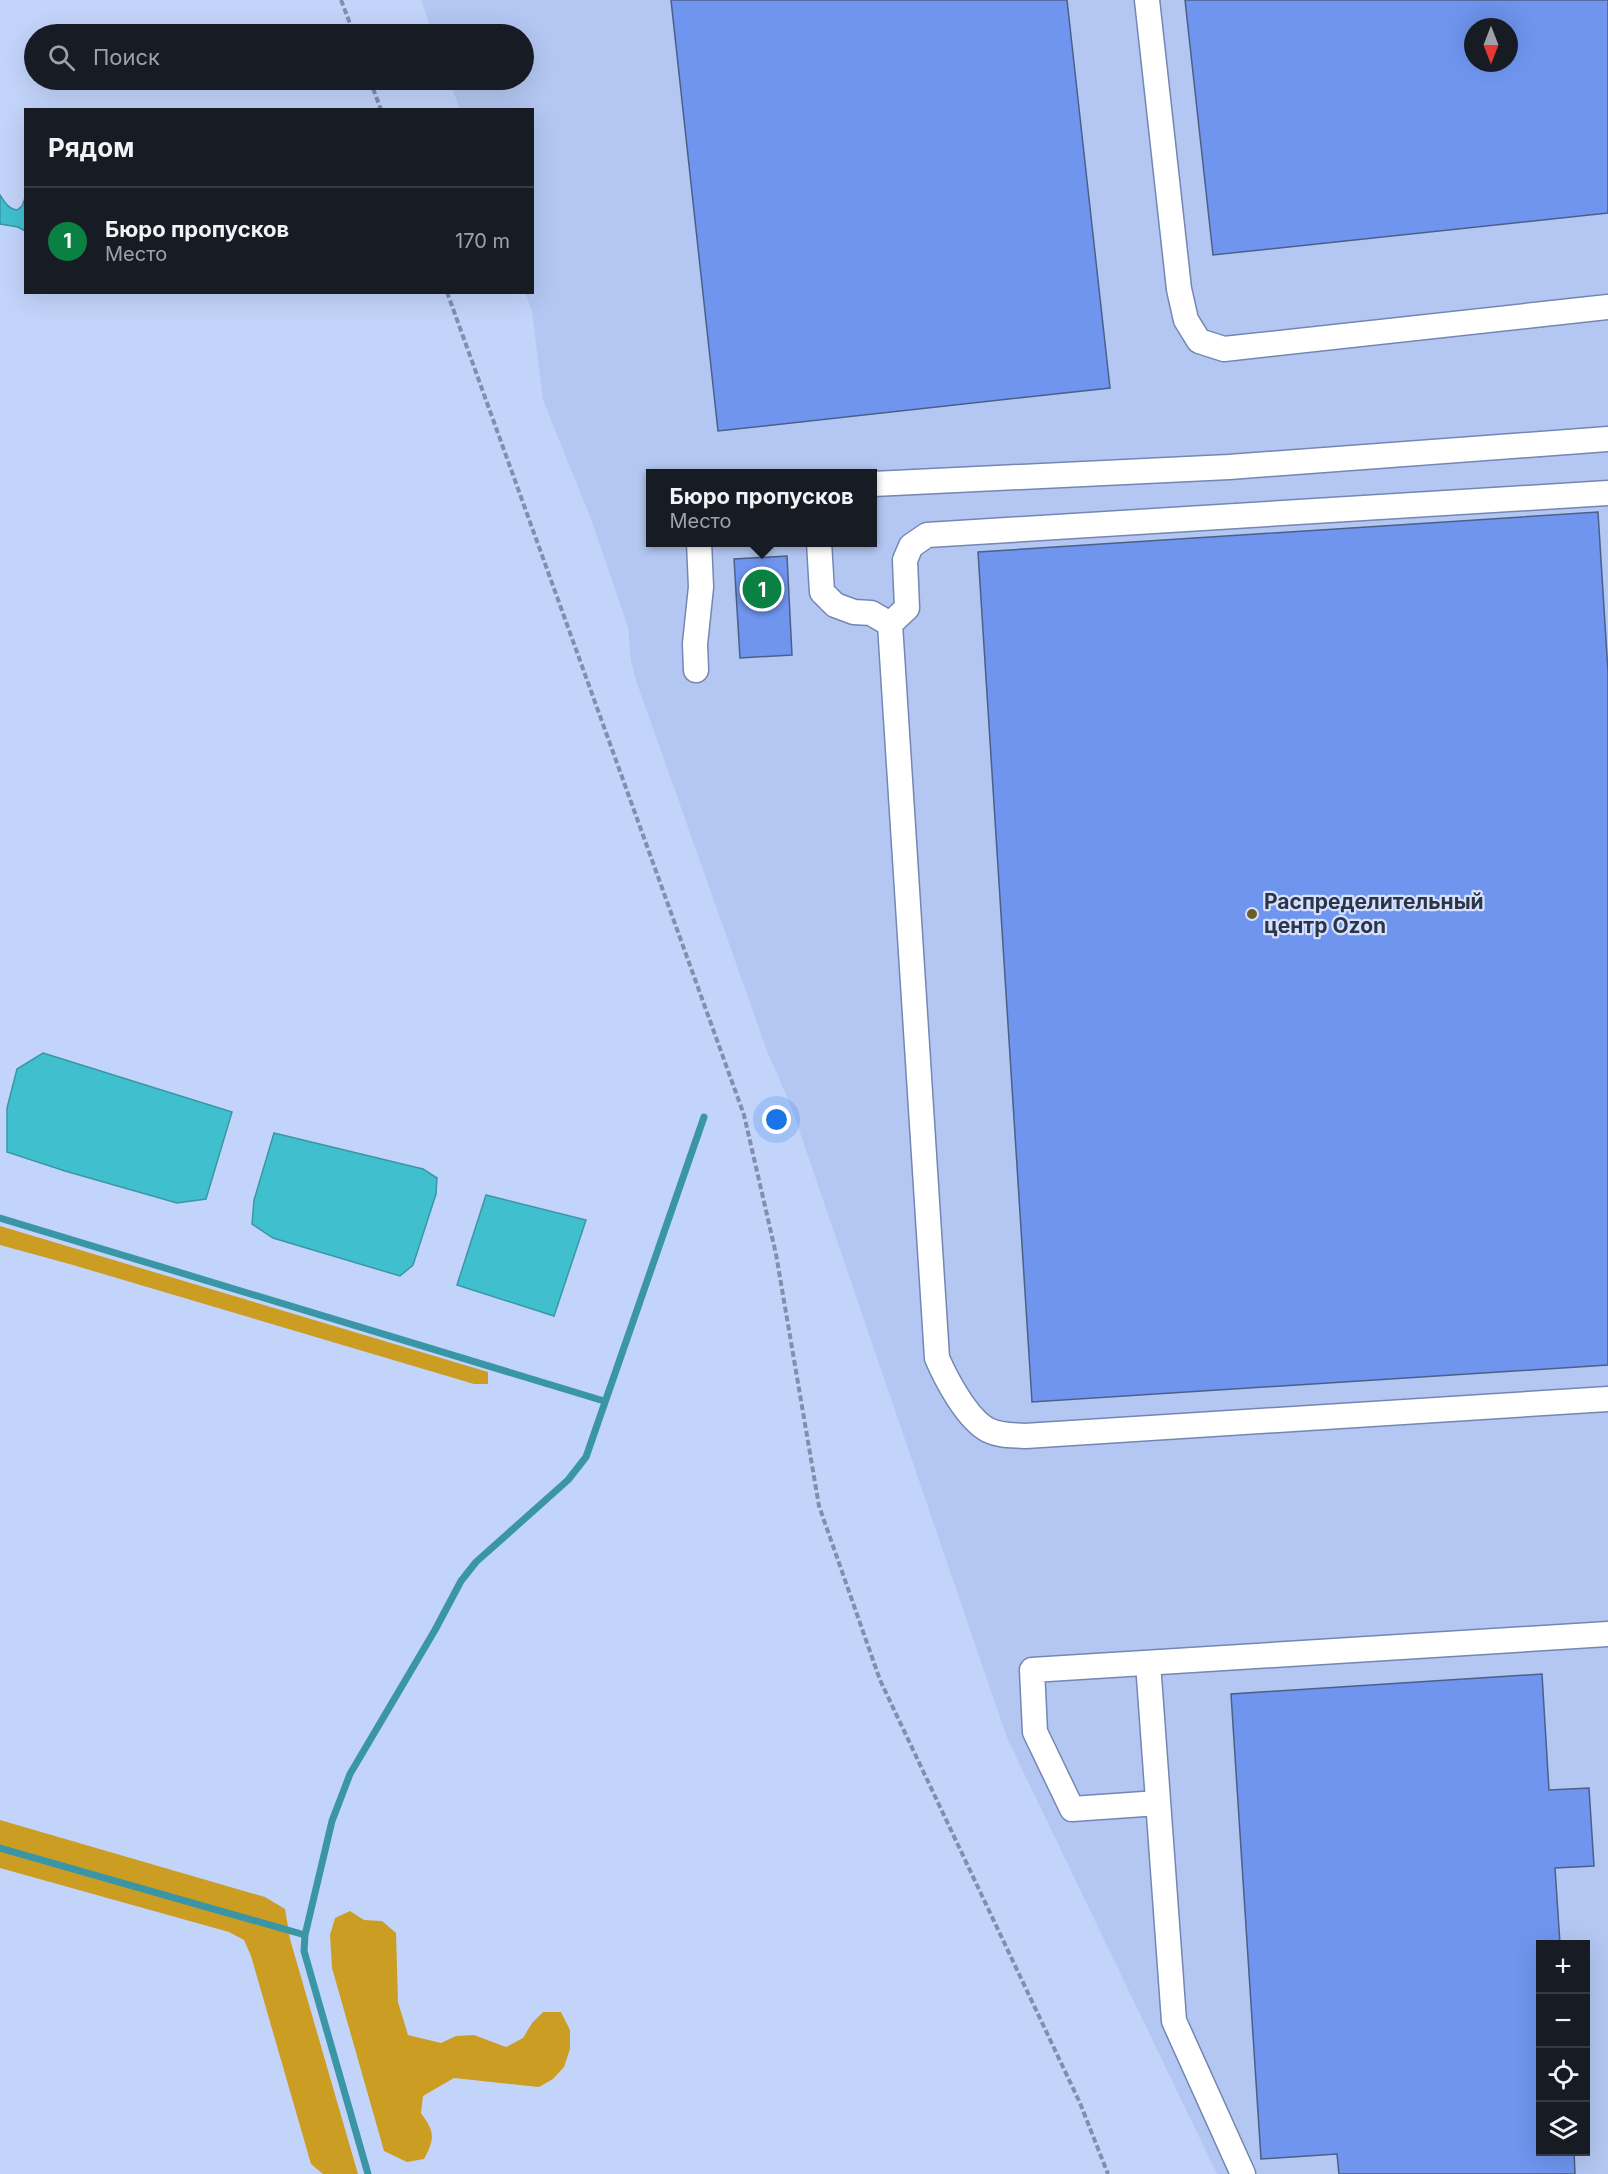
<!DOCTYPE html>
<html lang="ru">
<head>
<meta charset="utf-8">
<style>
	:root { --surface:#171b24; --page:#242831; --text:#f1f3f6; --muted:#9ea1a6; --line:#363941; --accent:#0b8043 }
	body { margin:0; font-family:Inter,sans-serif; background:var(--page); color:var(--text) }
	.controls { position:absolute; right:18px; bottom:18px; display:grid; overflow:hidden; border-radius:0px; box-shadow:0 6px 24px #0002 }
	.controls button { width:54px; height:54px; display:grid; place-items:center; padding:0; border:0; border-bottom:2px solid var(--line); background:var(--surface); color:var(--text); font:30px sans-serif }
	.compass { position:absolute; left:1464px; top:18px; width:54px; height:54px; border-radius:50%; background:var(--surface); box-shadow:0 6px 24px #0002; rotate:180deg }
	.you { position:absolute; left:777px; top:1120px; width:21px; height:21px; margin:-15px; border:4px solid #fff; border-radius:50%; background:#1a73e8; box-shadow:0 0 0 9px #1a73e833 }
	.badge { display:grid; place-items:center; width:39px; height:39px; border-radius:50%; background:var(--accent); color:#fff; font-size:20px; font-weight:700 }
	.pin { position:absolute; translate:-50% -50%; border:3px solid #fff; box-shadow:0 2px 6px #0006 }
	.popup { position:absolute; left:646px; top:469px; width:231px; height:78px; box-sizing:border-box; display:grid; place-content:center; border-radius:0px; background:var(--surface); filter:drop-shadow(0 2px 4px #0005); font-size:20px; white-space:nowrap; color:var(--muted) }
	.popup b { font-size:22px; color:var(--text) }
	.popup::after { content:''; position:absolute; left:50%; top:100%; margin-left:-12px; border:12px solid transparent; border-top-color:var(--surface) }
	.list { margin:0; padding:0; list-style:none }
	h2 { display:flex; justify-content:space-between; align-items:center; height:78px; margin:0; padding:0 24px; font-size:26px }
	h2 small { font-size:20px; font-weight:400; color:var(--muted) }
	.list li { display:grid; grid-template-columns:39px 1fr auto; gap:18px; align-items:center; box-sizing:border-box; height:108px; padding:0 24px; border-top:2px solid var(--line) }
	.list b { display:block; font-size:22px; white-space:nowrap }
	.list p { margin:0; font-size:20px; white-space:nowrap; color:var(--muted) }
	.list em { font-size:20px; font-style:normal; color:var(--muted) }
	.icon { flex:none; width:33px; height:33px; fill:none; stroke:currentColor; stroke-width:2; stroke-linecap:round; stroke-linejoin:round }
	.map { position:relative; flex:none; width:1608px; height:2174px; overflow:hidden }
	.search { position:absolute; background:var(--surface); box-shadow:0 6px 24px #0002; left:24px; top:24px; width:510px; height:66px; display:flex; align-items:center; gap:15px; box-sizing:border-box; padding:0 21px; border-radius:33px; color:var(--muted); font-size:22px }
	.panel { position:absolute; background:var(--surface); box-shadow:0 6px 24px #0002; left:24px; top:108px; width:510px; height:186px; border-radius:0px }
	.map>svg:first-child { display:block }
	.built { fill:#b3c7f2; fill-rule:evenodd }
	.forest { fill:#cb9d23 }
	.water { fill:#40c0ce; stroke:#3a96a6; stroke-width:1.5 }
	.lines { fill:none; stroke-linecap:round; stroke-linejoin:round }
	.stream { stroke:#3a96a6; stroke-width:7 }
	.building { fill:#6f95ee; stroke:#4c5f88; stroke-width:1.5; fill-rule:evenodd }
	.minor-casing { stroke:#7387b3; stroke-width:27 }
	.path { stroke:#818eac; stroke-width:4; stroke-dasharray:6 3; stroke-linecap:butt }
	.minor { stroke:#fff; stroke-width:24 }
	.poi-dot { fill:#705b2a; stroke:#d4e2ff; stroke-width:2 }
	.labels { text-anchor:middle; stroke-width:4.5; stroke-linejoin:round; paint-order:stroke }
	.poi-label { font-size:21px; font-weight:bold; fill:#2c3447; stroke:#d4e2ff; text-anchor:start }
</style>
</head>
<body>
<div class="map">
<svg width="1608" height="2174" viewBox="0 0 1608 2174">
	<rect width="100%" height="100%" fill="#c3d4fb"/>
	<path class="built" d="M421,0h1187v2174h-391l-210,-436 -216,-632 -24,-55 -131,-371 -5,-19 -3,-34 -37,-108 -48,-119 -11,-89 -7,-18 7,-1v-182l-72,-1 -11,-29h75v-46h-91zM1473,27h36v36h-36zM651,474h222v68h-222zM1540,1944h46v208h-46z"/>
	<path class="forest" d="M0,1226l488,146v12h-14l-401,-119 -73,-20z
		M0,1820l265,77 20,12 5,30 68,235h-35l-12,-10 -60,-208 -7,-16 -15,-8 -229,-64z
		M350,1911l14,9 18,1 14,12 2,69 10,33 33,8 15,-7 18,-1 32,12 17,-9 9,-15 11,-11h18l9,18v19l-6,18 -11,12 -14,8 -85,-9 -31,18 -2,17c14,19 14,26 3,46l-17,3 -23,-11 -52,-183 -2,-33 5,-17z"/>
	<path class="water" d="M0,195c4,6 8,14 17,15l5,-4 3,-8v33l-7,-4 -18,-3z
		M43,1053l189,59 -26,87 -29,4 -112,-32 -58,-19v-44l10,-39z
		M274,1133l149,36 14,9 -1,16 -23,71 -13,11 -127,-38 -21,-14 2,-24z
		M486,1195l100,25 -32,96 -97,-31z"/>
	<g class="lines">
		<path class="stream" d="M0,1218l604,183
			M0,1848l305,87
			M368,2174l-64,-223 1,-16 27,-114 18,-47 85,-144 26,-49 15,-19 92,-82 18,-23 118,-340"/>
	</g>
	<path class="building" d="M671,0h396l43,388 -392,43z
		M1185,0h423v213l-395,42zM1473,27h36v36h-36z
		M1598,512l10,160v693l-576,37 -54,-850z
		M787,556l5,99 -52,3 -6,-99z
		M1542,1674l7,116 40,-2 5,78 -39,2 5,76h-20v207h34l1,23h-236l-2,-20 -76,5 -30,-465z"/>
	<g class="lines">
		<defs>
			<path id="minor" d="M1147,0l32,289 7,31 13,21 25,8 384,-42
				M873,484l356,-17 379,-28
				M819,542l3,50 13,13 19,7 17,1 19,11 17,-16 -2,-48 6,-14 16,-11 681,-42
				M890,624l47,734c9,21 30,61 51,72 12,6 24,5 37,6l583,-37
				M696,670l-1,-26 6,-57 -2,-45
				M1148,1663l26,358 69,153
				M1158,1803l-86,6 -37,-77 -3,-62 576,-36"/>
		</defs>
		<use href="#minor" class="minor-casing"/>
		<path class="path" d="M341,0l13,34
			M370,80l11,30
			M447,292l297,823 32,139 43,252 61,174 200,423 28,71"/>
		<use href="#minor" class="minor"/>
	</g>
	<circle class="poi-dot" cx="1252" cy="914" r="6"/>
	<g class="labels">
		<g class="poi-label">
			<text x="1264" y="909">Распределительный<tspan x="1264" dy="24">центр Ozon</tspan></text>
		</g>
	</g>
</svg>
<div class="controls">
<button>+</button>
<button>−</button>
<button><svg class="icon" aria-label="locate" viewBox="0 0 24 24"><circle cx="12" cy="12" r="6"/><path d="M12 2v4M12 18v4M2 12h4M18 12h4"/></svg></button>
<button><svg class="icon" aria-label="layers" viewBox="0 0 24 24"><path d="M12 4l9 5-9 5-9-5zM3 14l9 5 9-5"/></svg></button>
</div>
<svg class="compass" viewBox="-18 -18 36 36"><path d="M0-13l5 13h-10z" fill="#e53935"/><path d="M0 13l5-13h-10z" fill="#9ea1a6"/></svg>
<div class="you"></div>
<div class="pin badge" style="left:762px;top:589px">1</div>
<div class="popup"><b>Бюро пропусков</b>Место</div>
<div class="search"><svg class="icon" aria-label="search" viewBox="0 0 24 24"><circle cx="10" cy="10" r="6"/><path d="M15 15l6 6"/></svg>Поиск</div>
<section class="panel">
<h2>Рядом<small></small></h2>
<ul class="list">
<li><span class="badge">1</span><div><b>Бюро пропусков</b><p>Место</p></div><em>170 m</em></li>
</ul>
</section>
</div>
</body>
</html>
